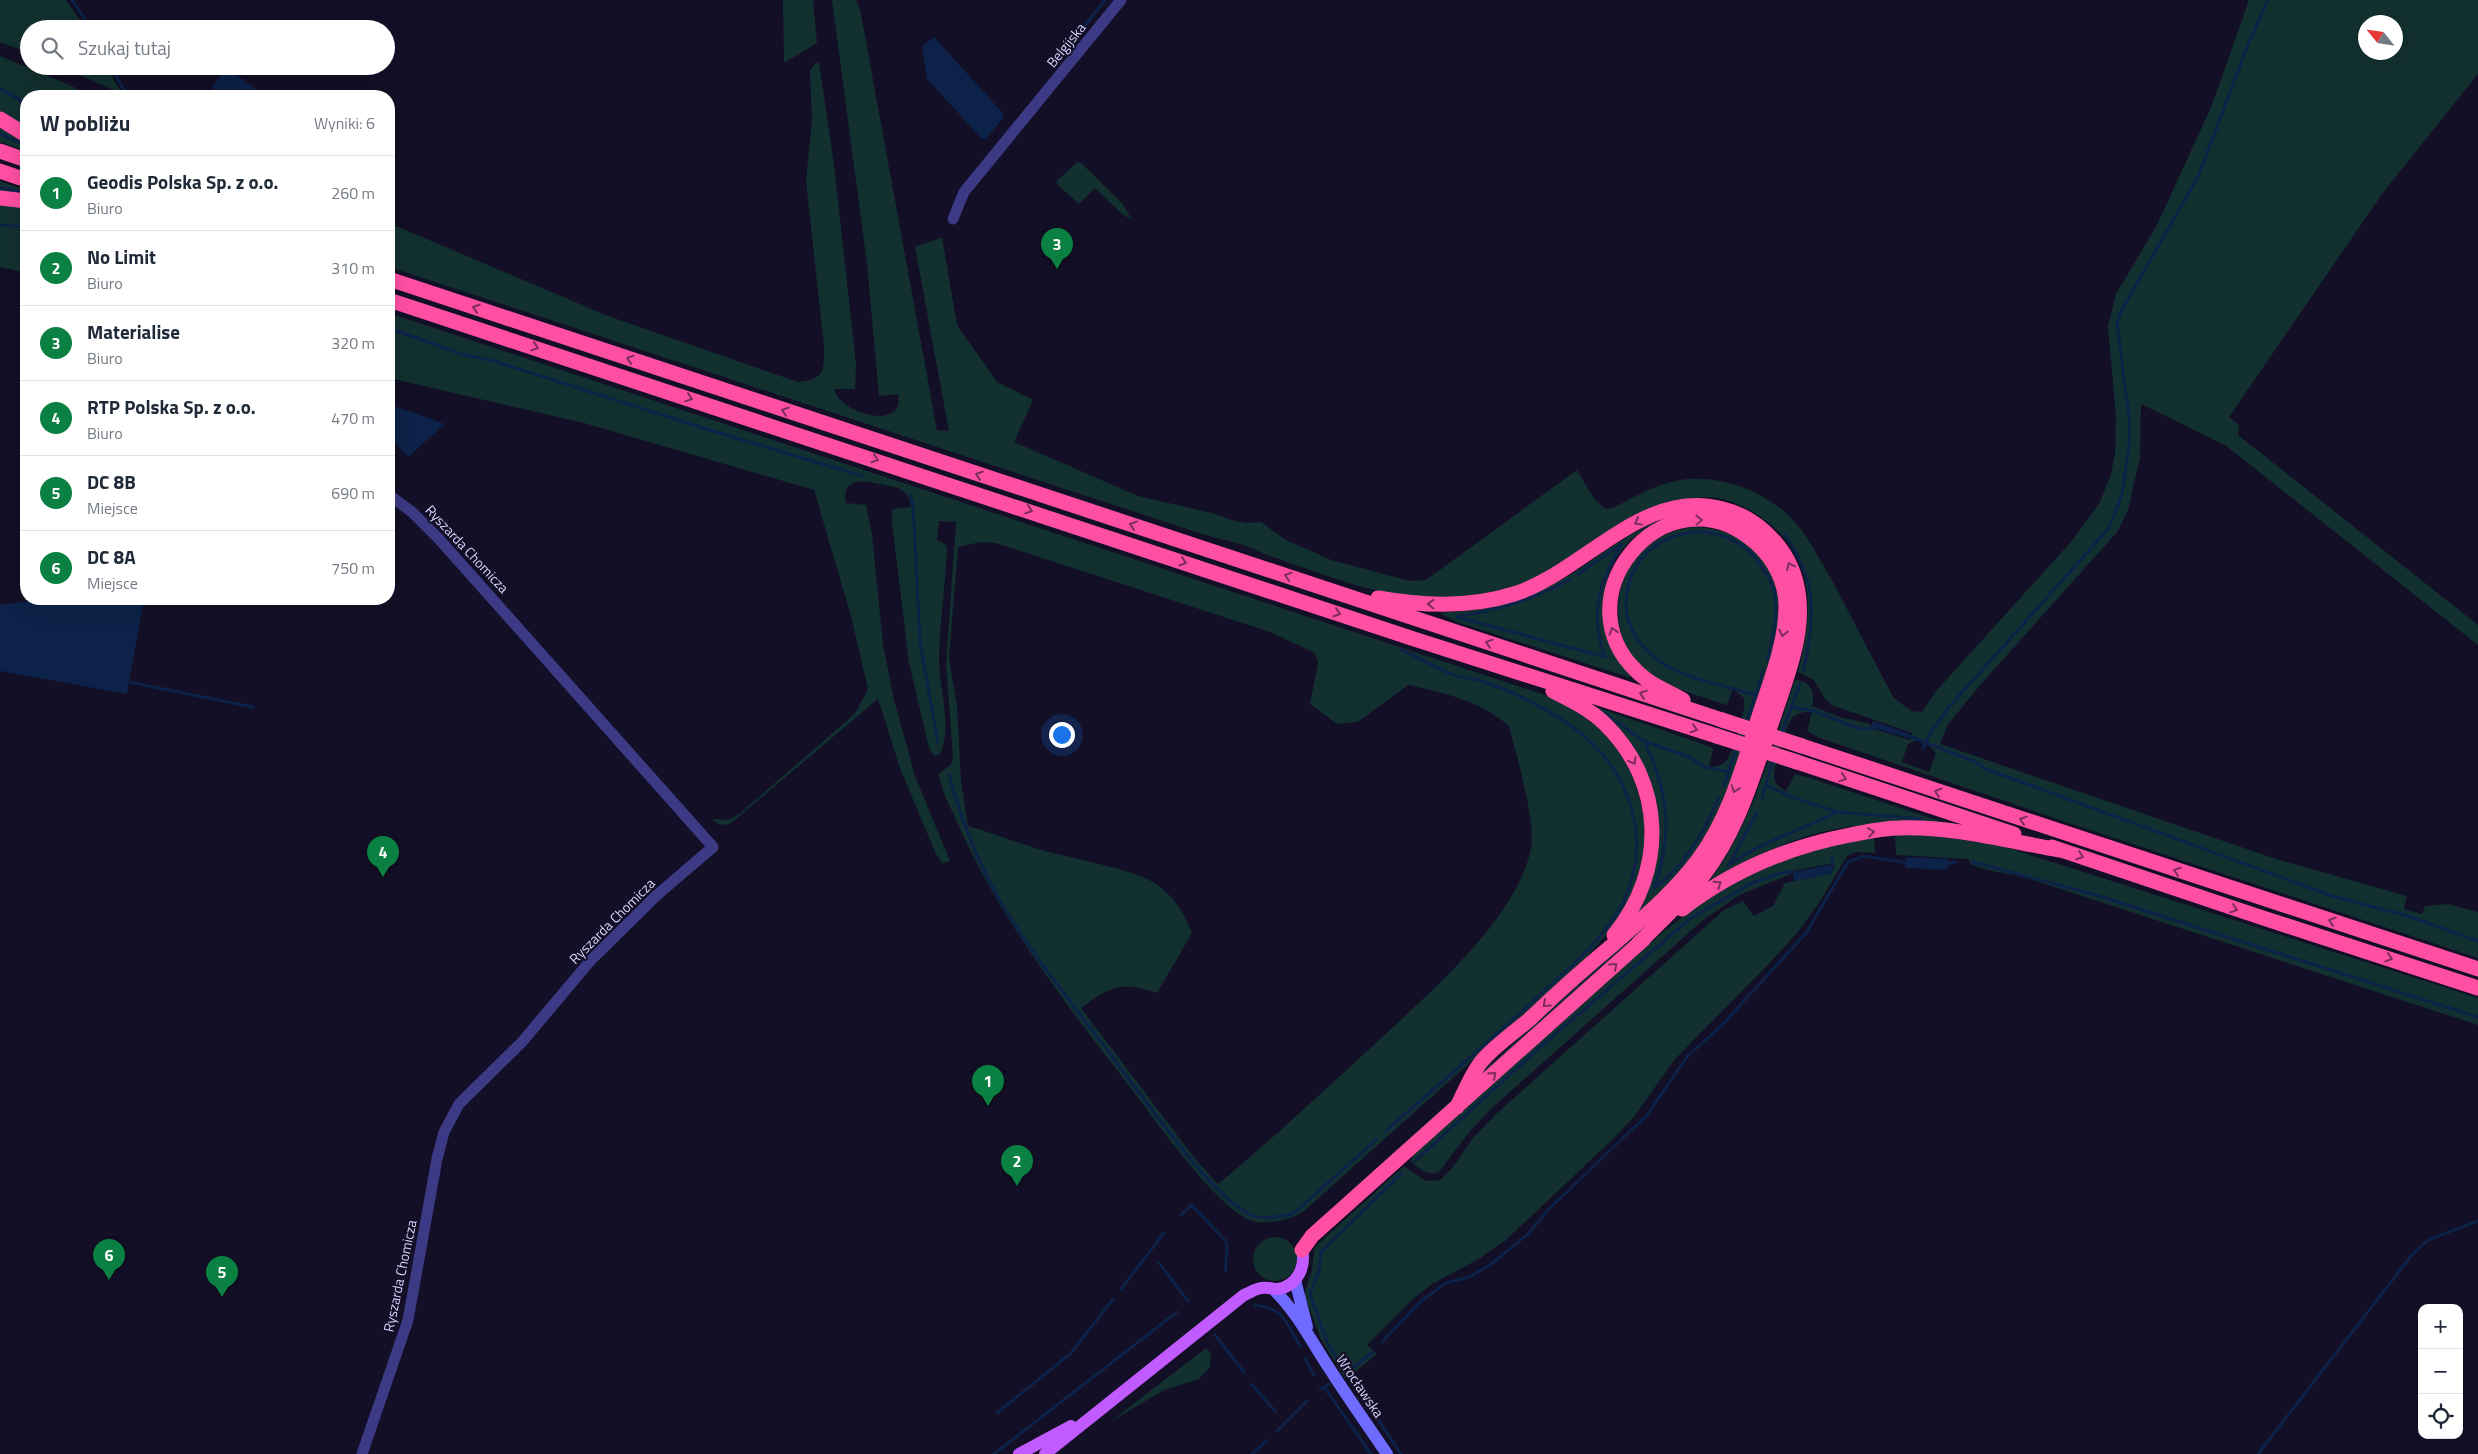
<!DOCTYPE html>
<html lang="pl">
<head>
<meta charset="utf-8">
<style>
	:root { --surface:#fff; --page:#f6f6f7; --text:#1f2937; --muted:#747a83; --line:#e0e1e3; --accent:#0b8043 }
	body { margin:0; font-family:"Titillium Web",sans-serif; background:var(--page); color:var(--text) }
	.controls { position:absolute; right:15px; bottom:15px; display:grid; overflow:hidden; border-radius:10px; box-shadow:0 5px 20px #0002 }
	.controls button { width:45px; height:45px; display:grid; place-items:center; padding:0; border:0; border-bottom:1px solid var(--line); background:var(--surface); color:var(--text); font:25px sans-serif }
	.compass { position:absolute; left:2358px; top:15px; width:45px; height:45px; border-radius:50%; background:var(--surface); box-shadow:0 5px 20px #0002; rotate:300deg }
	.you { position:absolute; left:1061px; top:734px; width:18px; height:18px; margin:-12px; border:4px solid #fff; border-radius:50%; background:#1a73e8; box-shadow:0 0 0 8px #1a73e833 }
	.badge { display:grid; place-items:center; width:32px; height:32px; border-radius:50%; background:var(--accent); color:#fff; font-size:16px; font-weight:700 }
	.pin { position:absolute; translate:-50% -41px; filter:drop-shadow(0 1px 2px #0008) }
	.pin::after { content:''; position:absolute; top:26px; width:18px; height:15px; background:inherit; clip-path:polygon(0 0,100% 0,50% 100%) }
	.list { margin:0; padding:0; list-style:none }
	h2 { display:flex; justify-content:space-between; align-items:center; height:65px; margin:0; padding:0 20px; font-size:21px }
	h2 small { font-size:16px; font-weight:400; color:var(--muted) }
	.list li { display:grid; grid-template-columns:32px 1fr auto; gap:15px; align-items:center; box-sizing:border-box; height:75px; padding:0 20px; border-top:1px solid var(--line) }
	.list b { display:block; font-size:19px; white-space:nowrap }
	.list p { margin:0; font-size:16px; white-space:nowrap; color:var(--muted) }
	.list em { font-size:16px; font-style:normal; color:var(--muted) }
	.icon { flex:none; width:28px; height:28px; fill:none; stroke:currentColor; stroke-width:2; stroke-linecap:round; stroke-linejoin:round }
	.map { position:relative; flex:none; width:2478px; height:1454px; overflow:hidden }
	.search { position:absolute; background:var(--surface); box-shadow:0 5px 20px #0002; left:20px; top:20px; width:375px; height:55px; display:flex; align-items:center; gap:12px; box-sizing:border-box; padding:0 18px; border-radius:28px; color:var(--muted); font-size:19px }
	.panel { position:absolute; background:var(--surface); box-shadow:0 5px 20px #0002; left:20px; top:90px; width:375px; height:515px; border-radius:20px }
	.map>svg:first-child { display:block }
	.green { fill:#12302f; fill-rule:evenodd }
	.water { fill:#0c2248 }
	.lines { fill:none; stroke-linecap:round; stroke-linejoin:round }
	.stream { stroke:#0c2248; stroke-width:3 }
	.street { stroke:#3d3a85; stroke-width:11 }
	.secondary { stroke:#6f6bff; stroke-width:12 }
	.primary { stroke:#c25bff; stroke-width:12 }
	.highway { stroke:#ff4fa3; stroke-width:15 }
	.highway-bridge { stroke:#ff4fa3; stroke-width:15 }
	.oneway { stroke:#7d2c5e }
	.labels { text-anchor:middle; stroke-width:4; stroke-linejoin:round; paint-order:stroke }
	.street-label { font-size:14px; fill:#d9d4ff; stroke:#130f26 }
</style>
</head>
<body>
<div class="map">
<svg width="2478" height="1454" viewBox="0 0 2478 1454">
	<rect width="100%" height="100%" fill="#130f26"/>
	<path class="green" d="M0,0h66l20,29h-57v24l-29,-11z
		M783,0h30l4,43 -33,20z
		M832,0h24l4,9 77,421 12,1 -34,-184 27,-10 15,88 40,57 36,18 -19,42 124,54 74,17 23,8 12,2 14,-1 25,18 45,20 79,21 16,-1 151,-110 18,30 11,9c11,-1 18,-8 28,-12 16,-9 35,-16 54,-18 38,-3 80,14 106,42 16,18 27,41 39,61 20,38 40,77 60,115l18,14 11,1 15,-22 133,-147 29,-39 12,-30 4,-20 1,-38 -8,-89 8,-33 41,-69 55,-120 37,-105h229v74l-96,120 -153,223 10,8 -1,10 240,190v20l-253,-200 -84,-41 -1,53 -12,53 -10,21 -136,152 -34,41 -8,20 336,115 131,37 -3,13 18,5 3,-8 23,-2 30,8v46l-418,-138 -240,-82 -13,-7 5,-19h-2c-7,0 -13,1 -18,6 -6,7 -19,50 -18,59 1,8 6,11 12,14l9,-17 12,3 145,48c-31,0 -64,-1 -95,1 -54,5 -104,30 -149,57 45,-60 63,-133 87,-203 15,1 21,11 17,26l28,11 30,7 1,4 39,12 2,-7 -78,-27 -9,-7 -11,-19 -16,-8c12,-48 20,-99 -18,-139 -20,-20 -55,-41 -85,-35 -14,3 -36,18 -50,25 -61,31 -126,74 -195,76 -64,2 -127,-25 -186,-45 -20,-11 -43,-14 -65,-21l-810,-266v-44l219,93 190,66c27,-3 26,-11 26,-36l-18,-165 6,-61 -2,-49 6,-9 3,1 15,101 22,200 -1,25h-21c6,25 72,43 64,5l-19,2 -12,-132zM2366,22h30v30h-30zM1916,740l15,7 5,7 -7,18 -27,-10 6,-18z
		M0,56l74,31 11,9h-59v31l-26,-16z
		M60,66h46l16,28z
		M0,126l26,17v8l-26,-9z
		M1077,162l4,1 41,40 10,17 -10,-6 -27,-26 -16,16 -21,-19 -2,-3z
		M0,181l26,9v5l-26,-3z
		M0,204l26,3v66l-26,-6z
		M389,313l1159,383c14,8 30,15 43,25 51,42 71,121 38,181 -14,24 -31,43 -50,63l-275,246c-11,9 -41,15 -54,9 -35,-15 -90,-93 -114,-125 -66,-86 -134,-171 -178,-271 -7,-16 -17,-33 -19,-50l12,-10 2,-7 -7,-93 10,-142 -17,-1 -2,19 8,4 2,5c-2,37 -7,74 -8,111 0,29 14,66 1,94l-6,2 -5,-8 -20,-85 -17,-140v-14l19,-2c-1,-6 -2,-12 -8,-16 -5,-4 -13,-5 -19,-6 -17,-4 -43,-10 -38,18l20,2 6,29 11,110 11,56 21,76 35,85 -8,2 -7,-11 -35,-84 -22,-69 -148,125 -10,1 -8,-5 2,-1 14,1 11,-6 110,-95 7,-7 12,-23 -17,-73 -37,-126 -230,-67 -195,-45zM981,542l15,1 274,89 45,21 3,10 -8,41 27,20 21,-2 50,-37c34,7 75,17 101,41 7,27 27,96 22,122 -14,74 -112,154 -166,205 -48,44 -96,89 -147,131l-22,-24 -115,-152c30,-23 41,-27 76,-15l35,-60c-7,-19 -19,-38 -36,-49 -24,-16 -84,-25 -114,-34 -25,-7 -49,-17 -74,-24l-7,-45 -4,-75 -8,-48 9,-111z
		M1707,512c25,3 49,14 65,34 43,52 15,115 -4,172 -26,76 -39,125 -96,185l-366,329 357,-324c58,-57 73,-102 97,-177 13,-38 34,-82 34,-123 -3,-124 -189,-123 -190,-2 -1,20 6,41 17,58 3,5 9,9 10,14l-174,-56 -18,-9c39,-2 76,-9 111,-27 52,-26 93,-75 157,-74z
		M1695,527c34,2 64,16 77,49 2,6 6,12 7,18 6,36 -13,80 -24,114 -16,48 -29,97 -56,140 -16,26 -40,46 -62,66l11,-22 5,-18 4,-60 -64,-108 118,41 2,2 -4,18c7,0 14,-2 18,-7 8,-10 19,-50 17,-62l-11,-9 -6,16c-33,-11 -72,-19 -95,-50 -23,-30 -16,-76 8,-103 13,-15 36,-23 55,-25z
		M1889,835h46l70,12 473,151v27l-451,-147c-12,-3 -52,-9 -57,-15l-1,-4 -73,-4 -1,-19 -21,2 1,15 -19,-1 -9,4 -28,47 -22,30 -32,35 -90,91 -42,59 -19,20 -107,101 -28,20 -47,25 -18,14 -47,47 10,9 -29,24 -4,-1 -23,-38 -17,-44 8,-25 2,-20 3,-5 87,-79 22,15 14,-1 13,-13 20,-29 23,-24 228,-204 19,-9 11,15 19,-10 12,-23 47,-10 3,-10 -44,8v3l-52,21 -37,26 -209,186 -23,24 -31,41c-12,5 -19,-3 -28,-10l2,-7 250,-223 39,-30 42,-26 65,-26z
		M1253 1259a22 22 0 1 1 44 0a22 22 0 1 1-44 0Z
		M1206,1348l5,5 -1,14 -11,12 -35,11 -54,32z"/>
	<path class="water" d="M934,37l69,76v5l-17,21h-4l-55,-60 -5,-33z
		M227,68l38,28h-50l-2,-11z
		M392,405l53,19 -37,33 -19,-21v-27z
		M42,599h102l-17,95 -127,-23v-66z
		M1873,721l37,13 -2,4 -37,-11z
		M1906,857l43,2 -1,11 -43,-2z
		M1834,864l-3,10 -37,7 -1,-9z"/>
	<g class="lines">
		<path class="stream" d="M72,0l20,29
			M1083,28l22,-28
			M111,66l16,30
			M0,88l26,16
			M0,133l26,13
			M0,188l22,4
			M0,225l26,2
			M389,328l72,26 33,7 209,67 159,48
			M910,495l3,9 7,138 18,101
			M1785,535c34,49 29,80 19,135
			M1569,580c-41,22 -67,28 -112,37l148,40c-16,-43 -6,-75 17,-113l-44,30
			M1763,670l-7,25c-30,-9 -75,-17 -100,-36 -18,-14 -31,-35 -30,-58 4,-74 100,-94 137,-32 6,8 11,17 12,27 3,22 -2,43 -8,64
			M129,682l124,25
			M1791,707l23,4 46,18 18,-1
			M1601,711l43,30 45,16 15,10 25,5
			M1746,722l10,-27
			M1781,735l19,-51
			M1906,735l72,28 5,5 352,129 73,19 70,25
			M1644,741c25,51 29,93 10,147
			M1923,748l8,-16 18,-25 160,-179 13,-34 7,-48v-29l-12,-93 3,-11 78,-136 51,-135 19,-42
			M949,774c11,41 25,79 45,116 32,58 75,109 114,161 25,34 50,67 76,100 19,23 39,48 65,63 11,6 34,3 45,-1l83,-74
			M1724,785l13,-38
			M1762,798l11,-38
			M1837,812l84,7
			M1832,858l1,6
			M1973,862l123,33 382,122
			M1730,863l27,-51
			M1945,864l11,-2
			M1728,866c33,-25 73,-35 109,-54l-46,-15 -25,-12
			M1655,888c29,-22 50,-57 64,-91
			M1386,1131c52,-46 105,-91 156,-138 28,-26 63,-55 81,-90 30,-62 8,-131 -45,-172 -23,-19 -68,-41 -97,-50 -10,-3 -21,-3 -30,-7 -17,-7 -34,-17 -51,-25
			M1415,1161l123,-112 153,-131 61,-35 32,-11h9
			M1181,1215l10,-10 35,36c3,11 -2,20 0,30
			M1159,1263l29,38
			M1121,1289l43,-56
			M1255,1305c30,4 30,16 45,41
			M1215,1335l29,37
			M1382,1342l38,-40 26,-19 23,-6 21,-12 38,-31 21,-25 98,-94 40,-58 36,-33 83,-91 42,-71 16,-6 45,7
			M1373,1352l-27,21 -19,-31 -17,-48 9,-24 2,-18 80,-78
			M1305,1359l9,16
			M1251,1384l25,28
			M1356,1386l45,68
			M1324,1387l47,67
			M1320,1390l9,-6
			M997,1413l74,-60 42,-54
			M1277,1431l30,-30
			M994,1454l183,-142
			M1252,1454l15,-14
			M2258,1454l153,-198 17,-16 50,-19"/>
		<path class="street" d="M953,219l11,-27 157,-192
			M362,1454l46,-134 29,-161 7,-27 15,-28 63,-62 69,-82 66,-65 56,-48 -274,-308 -27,-27 -23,-17"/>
		<path class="secondary" d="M1295,1280l12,47
			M1273,1289c25,24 39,54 58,82 18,28 37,55 56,83"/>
		<path class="primary" d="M1019,1454l52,-28
			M1045,1454l199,-159c6,-2 12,-7 18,-7 5,-1 11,1 16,1 19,-3 28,-22 24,-39"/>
		<path class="highway" d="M0,119l26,16
			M0,151l26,9
			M0,171l26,9
			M0,198l26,3
			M389,279l1333,441
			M389,300l1025,339 303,97
			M1378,598c45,8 92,10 136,-4 70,-22 129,-107 209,-85 21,5 38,17 52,33 28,32 29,74 18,114 -7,27 -17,53 -26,80 -17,50 -32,99 -65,141 -19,24 -43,46 -65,68
			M1553,691c18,9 38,19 52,33 60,59 62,146 9,211
			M1802,746l676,223
			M1797,762l217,72
			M2052,847l202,68 224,73
			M1682,909c51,-39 105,-62 168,-74 16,-3 33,-7 49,-7 53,-2 109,13 161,22
			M1457,1107c7,-14 14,-32 24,-45 13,-16 34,-30 50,-44 27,-26 55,-51 84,-75 29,-26 59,-51 83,-83 33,-44 46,-98 63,-150 11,-33 25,-69 25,-104 0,-24 -12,-47 -30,-63 -91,-81 -207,63 -109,137 11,8 24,13 36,20
			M1302,1250l10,-14 332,-297"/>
		<path class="highway-bridge" d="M1722,720l80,26
			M1717,736l80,26"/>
	</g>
	<defs><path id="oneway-chevron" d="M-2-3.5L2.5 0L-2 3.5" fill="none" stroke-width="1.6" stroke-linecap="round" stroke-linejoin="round" transform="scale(1.25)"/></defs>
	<g class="oneway">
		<use href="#oneway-chevron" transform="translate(476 308) rotate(-162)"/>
		<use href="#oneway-chevron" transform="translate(535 347) rotate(18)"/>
		<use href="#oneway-chevron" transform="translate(630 359) rotate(-162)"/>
		<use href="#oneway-chevron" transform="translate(689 398) rotate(18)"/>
		<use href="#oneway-chevron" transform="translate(785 411) rotate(-162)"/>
		<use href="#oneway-chevron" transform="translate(875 459) rotate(18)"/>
		<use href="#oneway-chevron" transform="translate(979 475) rotate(-162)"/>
		<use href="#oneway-chevron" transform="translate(1029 510) rotate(18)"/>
		<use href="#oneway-chevron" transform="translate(1699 520) rotate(-1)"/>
		<use href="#oneway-chevron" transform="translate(1638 522) rotate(151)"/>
		<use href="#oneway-chevron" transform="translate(1133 525) rotate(-162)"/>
		<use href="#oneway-chevron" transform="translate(1183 562) rotate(18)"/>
		<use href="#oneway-chevron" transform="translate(1790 566) rotate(-115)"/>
		<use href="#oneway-chevron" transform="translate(1288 576) rotate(-162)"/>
		<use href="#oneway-chevron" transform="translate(1431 604) rotate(-178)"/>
		<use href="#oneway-chevron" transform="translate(1337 613) rotate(18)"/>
		<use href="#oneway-chevron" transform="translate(1613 631) rotate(-106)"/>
		<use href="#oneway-chevron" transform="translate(1783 633) rotate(101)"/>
		<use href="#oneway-chevron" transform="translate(1489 643) rotate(-162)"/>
		<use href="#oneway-chevron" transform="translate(1643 694) rotate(-162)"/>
		<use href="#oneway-chevron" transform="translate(1694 729) rotate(18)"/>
		<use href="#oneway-chevron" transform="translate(1633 761) rotate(61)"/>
		<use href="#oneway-chevron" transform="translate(1843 778) rotate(18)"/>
		<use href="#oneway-chevron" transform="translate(1735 789) rotate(110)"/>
		<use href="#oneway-chevron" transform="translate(1938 792) rotate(-161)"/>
		<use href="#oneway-chevron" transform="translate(2023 820) rotate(-162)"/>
		<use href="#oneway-chevron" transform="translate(1871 832) rotate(-8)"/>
		<use href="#oneway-chevron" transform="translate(2080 856) rotate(19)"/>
		<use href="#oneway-chevron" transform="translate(2177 871) rotate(-162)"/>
		<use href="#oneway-chevron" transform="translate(1718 884) rotate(-33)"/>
		<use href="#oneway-chevron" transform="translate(2234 909) rotate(19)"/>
		<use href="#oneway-chevron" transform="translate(2332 921) rotate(-162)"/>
		<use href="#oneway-chevron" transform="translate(2389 958) rotate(18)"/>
		<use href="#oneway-chevron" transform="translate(1614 966) rotate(-42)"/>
		<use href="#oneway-chevron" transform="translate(1546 1004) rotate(138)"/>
		<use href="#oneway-chevron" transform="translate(1493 1075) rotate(-42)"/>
	</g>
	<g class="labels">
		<g class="street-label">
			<text transform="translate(1066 45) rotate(-51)" y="5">Belgijska</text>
			<text transform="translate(467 549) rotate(47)" y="5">Ryszarda Chomicza</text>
			<text transform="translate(612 921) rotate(-45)" y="5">Ryszarda Chomicza</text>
			<text transform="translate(400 1276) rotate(-78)" y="5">Ryszarda Chomicza</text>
			<text transform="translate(1360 1386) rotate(56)" y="5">Wrocławska</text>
		</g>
	</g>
</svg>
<div class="controls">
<button>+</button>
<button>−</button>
<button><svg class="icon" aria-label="locate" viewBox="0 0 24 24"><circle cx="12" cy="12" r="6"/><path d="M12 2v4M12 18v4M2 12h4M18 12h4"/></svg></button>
</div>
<svg class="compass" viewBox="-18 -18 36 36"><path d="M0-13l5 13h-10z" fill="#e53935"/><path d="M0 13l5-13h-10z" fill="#747a83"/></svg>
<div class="you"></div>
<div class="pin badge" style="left:988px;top:1106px">1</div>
<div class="pin badge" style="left:1017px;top:1186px">2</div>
<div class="pin badge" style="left:1057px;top:269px">3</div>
<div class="pin badge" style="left:383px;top:877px">4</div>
<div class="pin badge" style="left:222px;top:1297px">5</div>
<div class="pin badge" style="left:109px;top:1280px">6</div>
<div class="search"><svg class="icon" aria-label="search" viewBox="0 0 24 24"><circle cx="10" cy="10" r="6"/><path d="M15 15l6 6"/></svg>Szukaj tutaj</div>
<section class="panel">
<h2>W pobliżu<small>Wyniki: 6</small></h2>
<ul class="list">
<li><span class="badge">1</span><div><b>Geodis Polska Sp. z o.o.</b><p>Biuro</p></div><em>260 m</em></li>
<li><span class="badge">2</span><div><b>No Limit</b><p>Biuro</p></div><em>310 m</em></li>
<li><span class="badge">3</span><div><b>Materialise</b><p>Biuro</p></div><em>320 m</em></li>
<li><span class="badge">4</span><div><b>RTP Polska Sp. z o.o.</b><p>Biuro</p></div><em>470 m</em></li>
<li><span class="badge">5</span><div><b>DC 8B</b><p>Miejsce</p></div><em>690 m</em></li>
<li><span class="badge">6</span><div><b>DC 8A</b><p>Miejsce</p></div><em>750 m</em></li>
</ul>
</section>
</div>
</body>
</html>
